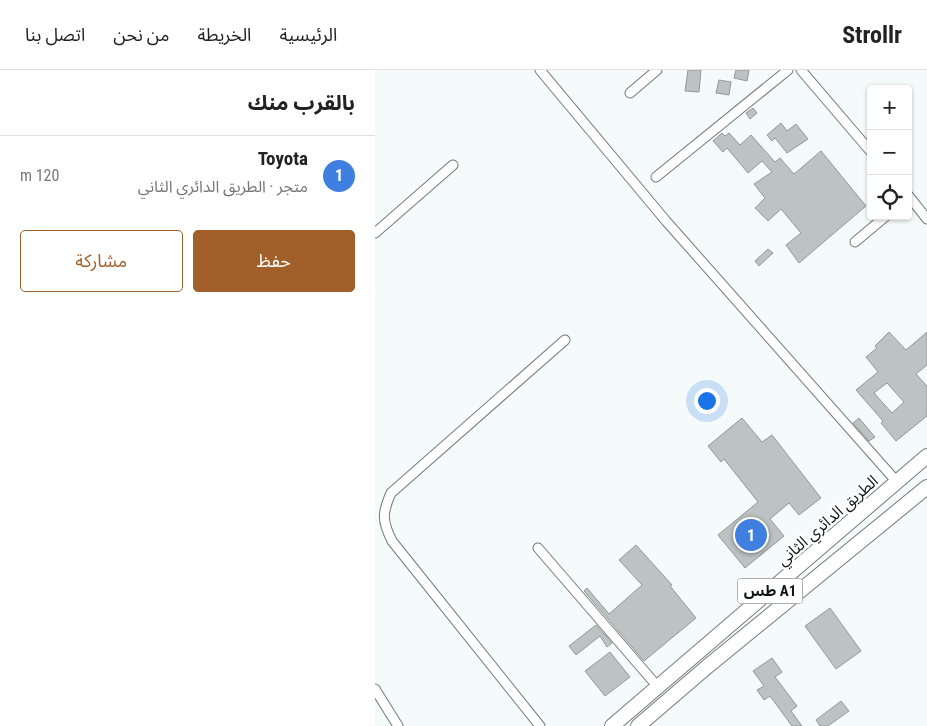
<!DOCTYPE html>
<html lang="ar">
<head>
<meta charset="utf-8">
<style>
	:root { --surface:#fff; --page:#f6f6f6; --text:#222; --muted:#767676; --line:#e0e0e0; --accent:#a1602a }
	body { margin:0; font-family:"Roboto Condensed","Noto Sans Arabic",sans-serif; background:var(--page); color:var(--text); direction:rtl }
	.controls { position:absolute; right:15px; top:15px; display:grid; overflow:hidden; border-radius:5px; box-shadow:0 1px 4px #0004 }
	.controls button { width:45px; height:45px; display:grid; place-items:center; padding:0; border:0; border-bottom:1px solid var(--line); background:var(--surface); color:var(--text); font:25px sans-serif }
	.you { position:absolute; left:331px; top:330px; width:18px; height:18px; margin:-12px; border:4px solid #fff; border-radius:50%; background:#1a73e8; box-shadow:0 0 0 8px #1a73e833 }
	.badge { display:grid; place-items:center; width:32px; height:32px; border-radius:50%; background:var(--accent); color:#fff; font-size:16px; font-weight:700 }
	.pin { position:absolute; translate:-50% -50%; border:2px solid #fff; box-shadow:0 1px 5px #0006 }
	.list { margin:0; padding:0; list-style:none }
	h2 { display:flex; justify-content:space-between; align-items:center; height:65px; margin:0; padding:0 20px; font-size:21px }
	h2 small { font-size:16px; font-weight:400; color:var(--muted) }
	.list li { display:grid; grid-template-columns:32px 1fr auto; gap:15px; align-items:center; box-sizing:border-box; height:80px; padding:0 20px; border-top:1px solid var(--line) }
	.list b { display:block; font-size:19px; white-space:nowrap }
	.list p { margin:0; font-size:16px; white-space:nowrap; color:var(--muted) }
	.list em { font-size:16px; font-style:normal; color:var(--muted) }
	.actions { display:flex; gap:10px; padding:15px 20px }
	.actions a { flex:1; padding:11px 0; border:1px solid var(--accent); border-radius:5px; text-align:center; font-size:18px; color:var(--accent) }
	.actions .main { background:var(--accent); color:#fff }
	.icon { flex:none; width:28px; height:28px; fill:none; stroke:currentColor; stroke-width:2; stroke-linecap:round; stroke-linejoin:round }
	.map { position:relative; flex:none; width:552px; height:656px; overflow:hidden; direction:ltr }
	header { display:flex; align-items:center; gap:30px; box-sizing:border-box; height:70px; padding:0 25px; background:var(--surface); border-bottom:1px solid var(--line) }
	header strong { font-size:24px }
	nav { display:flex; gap:28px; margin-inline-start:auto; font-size:18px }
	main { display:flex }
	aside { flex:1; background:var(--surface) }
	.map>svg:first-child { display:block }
	.building { fill:#bcc3c2; stroke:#929998; fill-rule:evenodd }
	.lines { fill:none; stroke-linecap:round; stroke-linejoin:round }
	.minor-casing { stroke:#737a79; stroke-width:11 }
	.trunk-casing { stroke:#737a79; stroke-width:16 }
	.minor { stroke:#fff; stroke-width:9 }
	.trunk { stroke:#fff; stroke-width:14 }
	.labels { text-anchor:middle; stroke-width:5; stroke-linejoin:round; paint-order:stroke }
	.shield { fill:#fff; stroke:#595b5a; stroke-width:1 }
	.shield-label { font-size:15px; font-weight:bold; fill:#121514 }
	.street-label { font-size:16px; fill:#121514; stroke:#fff }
</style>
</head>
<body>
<header>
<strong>Strollr</strong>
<nav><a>الرئيسية</a><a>الخريطة</a><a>من نحن</a><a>اتصل بنا</a></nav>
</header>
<main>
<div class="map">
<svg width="552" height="656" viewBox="0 0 552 656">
	<rect width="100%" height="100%" fill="#f4fbfa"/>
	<path class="building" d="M313,0h13l-2,22 -14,-1z
		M361,0h13l-2,11 -13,-3z
		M344,10l12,2 -2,13 -13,-2z
		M378,38l4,5 -7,6 -4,-6z
		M406,53l6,8 9,-7 12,15 -21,14 -12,-15 -3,3 -5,-6z
		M347,63l3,3 4,-3 11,12 11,-10 24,27 5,-4 14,16 27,-23 45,55 -67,57 -13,-18 15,-12 -20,-24 -13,12 -13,-13 10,-10 -11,-14 18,-12 -10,-11 -14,12 -21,-25 -4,4 -10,-11z
		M393,179l5,4 -14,13 -4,-5z
		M514,262l17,18 21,-18v33l-11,9 11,12v30l-31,25 -15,-18 2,-2 -27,-31 22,-18 -12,-15 11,-9 -2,-2zM512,313l17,19 -12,11 -18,-20z
		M367,348l20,24 10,-7 49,63 -22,17 -10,-12 -19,16 14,17 -39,32 -27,-33 40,-33 -34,-43 -3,3 -13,-16z
		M484,348l16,19 -6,4 -16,-18z
		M261,475l36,40 -2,1 26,32 -52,43 -60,-70 3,-3 22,26 33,-29 -23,-25z
		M455,538l31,43 -25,18 -31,-43z
		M221,555l16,18 -5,4 -7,-11 -24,19 -7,-9z
		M235,582l20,25 -25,19 -20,-25z
		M397,588l10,14 -7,5 22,29 -6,5 11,15h-10l-22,-30 -6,4 -7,-10 7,-4 -11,-15z
		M466,631l8,10 -21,15h-8l-4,-6z"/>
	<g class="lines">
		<defs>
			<path id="minor" d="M165,0l126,151 231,261
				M426,0l70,82
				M255,23l27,-23
				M281,107l132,-107
				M533,125l19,24
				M0,163l78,-68
				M480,172l31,-26
				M163,478l120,139
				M0,619l23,37
				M165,656l-148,-185c-10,-20 -10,-28 -1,-48l174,-153"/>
			<path id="trunk" d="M237,656l315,-270
				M263,656l70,-60 219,-179"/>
		</defs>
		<use href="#minor" class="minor-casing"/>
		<use href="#trunk" class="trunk-casing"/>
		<use href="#minor" class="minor"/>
		<use href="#trunk" class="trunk"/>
	</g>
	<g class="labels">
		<rect class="shield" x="362.5" y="508.5" width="65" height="25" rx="4"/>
		<g class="shield-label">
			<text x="395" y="526">طس A1</text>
		</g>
		<g class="street-label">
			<text transform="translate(452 450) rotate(-41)" y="6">الطريق الدائري الثاني</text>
		</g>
	</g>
</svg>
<div class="controls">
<button>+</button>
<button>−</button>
<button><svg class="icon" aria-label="locate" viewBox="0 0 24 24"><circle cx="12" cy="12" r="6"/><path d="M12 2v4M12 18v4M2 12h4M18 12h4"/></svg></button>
</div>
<div class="you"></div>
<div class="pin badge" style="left:376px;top:465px;background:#3f7fe0">1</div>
</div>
<aside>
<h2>بالقرب منك<small></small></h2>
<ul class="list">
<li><span class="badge" style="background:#3f7fe0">1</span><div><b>Toyota</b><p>متجر · الطريق الدائري الثاني</p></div><em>120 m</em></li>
</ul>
<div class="actions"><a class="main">حفظ</a><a>مشاركة</a></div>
</aside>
</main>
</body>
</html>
